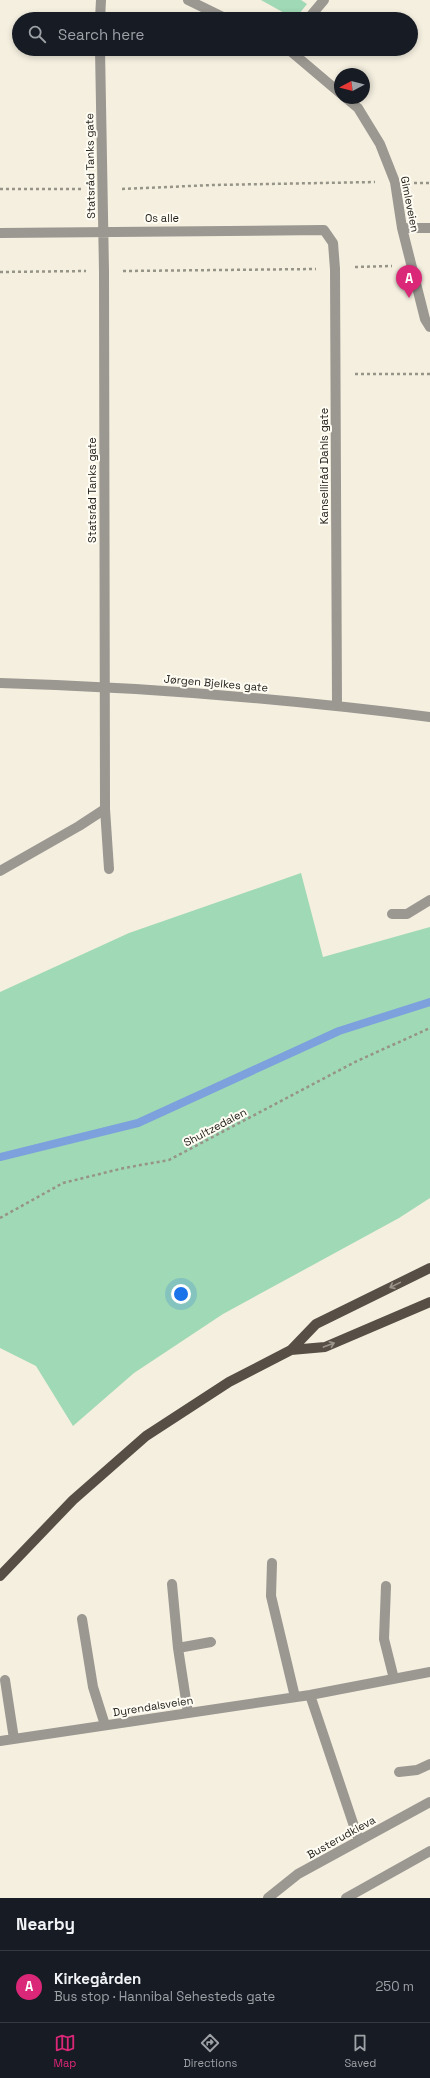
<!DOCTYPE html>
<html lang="en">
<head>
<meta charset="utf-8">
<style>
	:root { --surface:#171b24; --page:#20242c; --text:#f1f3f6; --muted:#9ea1a6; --line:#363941; --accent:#db2777 }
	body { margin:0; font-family:"Space Grotesk",sans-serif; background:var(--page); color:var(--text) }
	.compass { position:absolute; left:334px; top:68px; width:36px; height:36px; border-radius:50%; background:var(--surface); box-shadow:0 2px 6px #0003; rotate:263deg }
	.you { position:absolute; left:181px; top:1294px; width:14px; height:14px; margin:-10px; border:3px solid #fff; border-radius:50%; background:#1a73e8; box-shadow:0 0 0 6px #1a73e833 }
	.badge { display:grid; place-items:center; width:26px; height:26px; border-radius:50%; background:var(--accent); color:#fff; font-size:13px; font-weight:700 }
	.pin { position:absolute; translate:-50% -33px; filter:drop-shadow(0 1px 2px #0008) }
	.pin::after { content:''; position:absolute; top:21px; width:14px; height:12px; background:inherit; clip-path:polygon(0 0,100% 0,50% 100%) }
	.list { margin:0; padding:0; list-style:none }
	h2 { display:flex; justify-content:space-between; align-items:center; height:52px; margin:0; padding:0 16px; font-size:17px }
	h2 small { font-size:13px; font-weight:400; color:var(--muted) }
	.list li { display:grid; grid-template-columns:26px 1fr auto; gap:12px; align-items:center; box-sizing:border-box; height:72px; padding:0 16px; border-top:1px solid var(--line) }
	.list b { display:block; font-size:15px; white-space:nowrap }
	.list p { margin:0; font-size:13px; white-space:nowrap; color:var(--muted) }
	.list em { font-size:13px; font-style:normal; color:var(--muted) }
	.icon { flex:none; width:22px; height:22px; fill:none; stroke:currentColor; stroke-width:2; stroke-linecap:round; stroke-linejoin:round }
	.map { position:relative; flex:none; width:430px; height:1898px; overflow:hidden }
	.search { position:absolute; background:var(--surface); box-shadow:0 2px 6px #0003; left:12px; right:12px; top:12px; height:44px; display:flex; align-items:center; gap:10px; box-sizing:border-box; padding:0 14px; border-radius:22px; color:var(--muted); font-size:15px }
	.sheet { height:124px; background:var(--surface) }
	nav { display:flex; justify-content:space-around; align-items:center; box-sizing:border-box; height:56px; border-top:1px solid var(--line); background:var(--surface); font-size:11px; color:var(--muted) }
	nav a { display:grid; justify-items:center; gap:2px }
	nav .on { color:var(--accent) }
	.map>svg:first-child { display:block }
	.green { fill:#a0d9b5 }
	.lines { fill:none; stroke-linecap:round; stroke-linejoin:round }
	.stream { stroke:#7ca1dd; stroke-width:8 }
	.path { stroke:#969387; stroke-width:2.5; stroke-dasharray:3 3; stroke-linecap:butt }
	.minor { stroke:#9b9791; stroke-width:10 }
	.major { stroke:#574f45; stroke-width:10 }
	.oneway { stroke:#9a948b }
	.labels { text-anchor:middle; stroke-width:4; stroke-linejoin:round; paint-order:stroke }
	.street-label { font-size:11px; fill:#22211b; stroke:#fffcf3 }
</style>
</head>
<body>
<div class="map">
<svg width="430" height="1898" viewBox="0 0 430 1898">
	<rect width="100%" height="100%" fill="#f4efdf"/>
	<path class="green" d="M261,0h40l6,4 -12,15z
		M301,873l22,84 107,-30v271l-31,20 -176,96 -89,59 -61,53 -37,-60 -36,-18v-356l129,-59z"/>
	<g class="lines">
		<path class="stream" d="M0,1157l138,-34 201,-92 91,-29"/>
		<path class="path" d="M414,183h16
			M0,189h83
			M122,189l91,-4 162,-3
			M355,267l37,-1
			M123,271l193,-2
			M0,272l86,-1
			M355,374h75
			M0,1218l63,-35 61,-15 45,-8 186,-98 75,-34"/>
		<path class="minor" d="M188,0l39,19
			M100,19l1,-19
			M308,19l16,-19
			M100,49l4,222 1,538 4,60
			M288,49l52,44
			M346,98l12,10 22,36 15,38 7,46 23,91 5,8
			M402,228h28
			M0,233l324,-3 9,13 2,26 2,436
			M0,683c144,4 287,16 430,34
			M0,871l79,-45 26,-17
			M392,914h15l23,-14
			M272,1563l-1,33 24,101
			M172,1584l6,64 10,65
			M386,1586l-2,53 10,40
			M82,1619l11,68 12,38
			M178,1648l33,-6
			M5,1680l9,59
			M310,1695l49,146
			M0,1741l310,-46 120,-23
			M399,1772l18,-2 13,-6
			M268,1898l30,-24 132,-72
			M346,1898l84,-47"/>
		<path class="major" d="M291,1350l34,-3 105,-45
			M0,1576l73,-76 73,-64 83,-54 62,-32 25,-26 114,-56"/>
	</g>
	<defs><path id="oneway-shaft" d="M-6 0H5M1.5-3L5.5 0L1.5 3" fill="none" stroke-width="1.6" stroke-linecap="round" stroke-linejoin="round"/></defs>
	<g class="oneway">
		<use href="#oneway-shaft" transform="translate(395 1285) rotate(154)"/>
		<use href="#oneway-shaft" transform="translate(329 1345) rotate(-20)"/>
	</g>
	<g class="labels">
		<g class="street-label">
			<text transform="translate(90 166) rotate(-91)" y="4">Statsråd Tanks gate</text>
			<text transform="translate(410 204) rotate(79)" y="4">Gimleveien</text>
			<text x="162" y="222">Os alle</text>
			<text transform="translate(324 466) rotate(-90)" y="4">Kanselliråd Dahls gate</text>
			<text transform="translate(92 490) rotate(-90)" y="4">Statsråd Tanks gate</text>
			<text transform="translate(216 683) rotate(5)" y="4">Jørgen Bjelkes gate</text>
			<text transform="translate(215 1127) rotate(-28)" y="4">Shultzedalen</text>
			<text transform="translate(153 1706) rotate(-9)" y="4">Dyrendalsveien</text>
			<text transform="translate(341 1837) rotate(-29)" y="4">Busterudkleva</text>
		</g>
	</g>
</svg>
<svg class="compass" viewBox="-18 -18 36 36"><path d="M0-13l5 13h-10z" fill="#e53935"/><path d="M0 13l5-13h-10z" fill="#9ea1a6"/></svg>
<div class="you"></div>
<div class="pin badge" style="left:409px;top:298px">A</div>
<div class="search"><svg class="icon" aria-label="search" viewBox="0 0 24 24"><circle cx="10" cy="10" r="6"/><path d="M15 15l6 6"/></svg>Search here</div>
</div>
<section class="sheet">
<h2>Nearby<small></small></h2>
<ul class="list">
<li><span class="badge">A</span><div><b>Kirkegården</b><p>Bus stop · Hannibal Sehesteds gate</p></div><em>250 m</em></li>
</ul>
</section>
<nav>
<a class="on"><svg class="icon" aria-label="map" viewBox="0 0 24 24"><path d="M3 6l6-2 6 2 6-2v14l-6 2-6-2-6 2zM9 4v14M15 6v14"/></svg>Map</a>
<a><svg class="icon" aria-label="directions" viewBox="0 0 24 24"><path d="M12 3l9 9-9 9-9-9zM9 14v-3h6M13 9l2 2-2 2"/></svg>Directions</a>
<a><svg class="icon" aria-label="saved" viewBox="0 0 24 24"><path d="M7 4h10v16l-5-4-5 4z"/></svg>Saved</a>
</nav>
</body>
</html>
